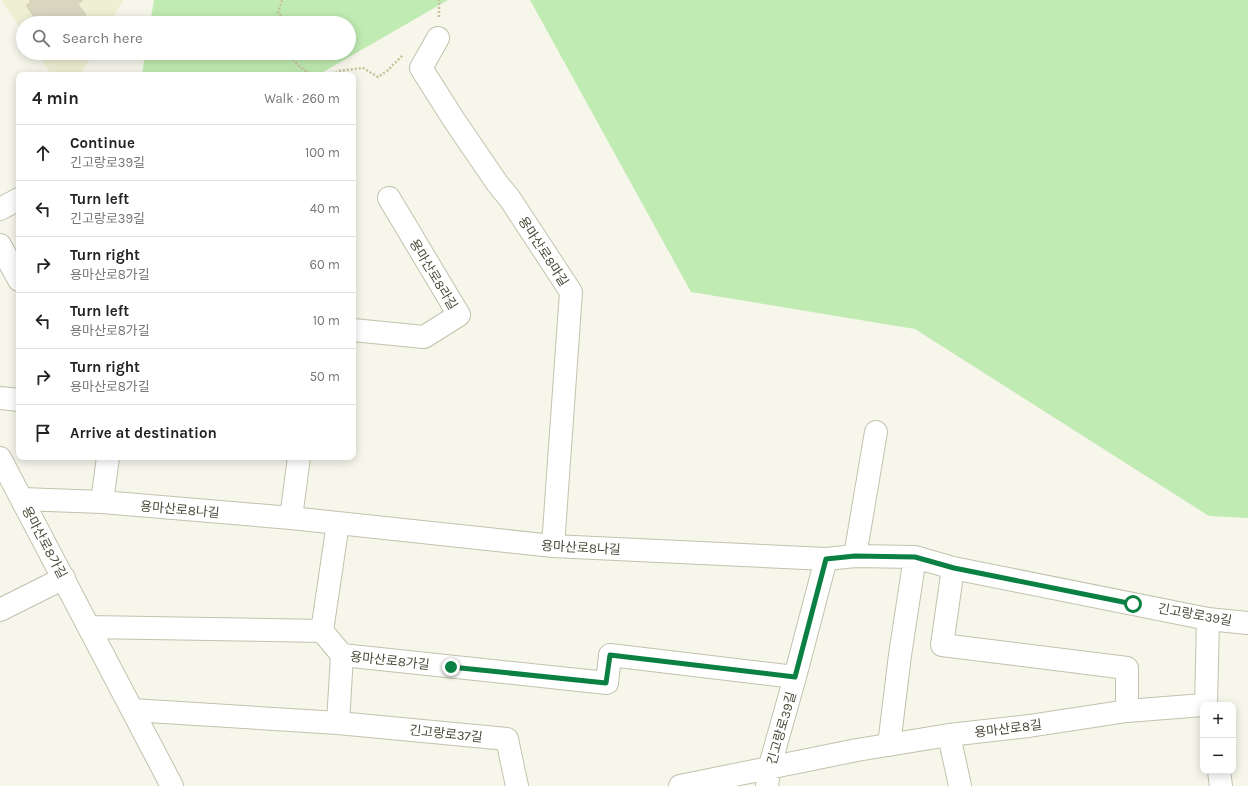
<!DOCTYPE html>
<html lang="en">
<head>
<meta charset="utf-8">
<style>
	:root { --surface:#fff; --page:#f6f6f6; --text:#222; --muted:#767676; --line:#e0e0e0 }
	body { margin:0; font-family:Karla,"Noto Sans KR",sans-serif; background:var(--page); color:var(--text) }
	.controls { position:absolute; right:12px; bottom:12px; display:grid; overflow:hidden; border-radius:8px; box-shadow:0 2px 10px #0003 }
	.controls button { width:36px; height:36px; display:grid; place-items:center; padding:0; border:0; border-bottom:1px solid var(--line); background:var(--surface); color:var(--text); font:20px sans-serif }
	.stop { position:absolute; width:12px; height:12px; margin:-9px; border:3px solid #0b8043; border-radius:50%; background:#fff }
	.stop.end { background:#0b8043; border-color:#fff; box-shadow:0 1px 4px #0008 }
	.list { margin:0; padding:0; list-style:none }
	h2 { display:flex; justify-content:space-between; align-items:center; height:52px; margin:0; padding:0 16px; font-size:17px }
	h2 small { font-size:13px; font-weight:400; color:var(--muted) }
	.list li { display:grid; grid-template-columns:26px 1fr auto; gap:12px; align-items:center; box-sizing:border-box; height:56px; padding:0 16px; border-top:1px solid var(--line) }
	.list b { display:block; font-size:15px; white-space:nowrap }
	.list p { margin:0; font-size:13px; white-space:nowrap; color:var(--muted) }
	.list em { font-size:13px; font-style:normal; color:var(--muted) }
	.icon { flex:none; width:22px; height:22px; fill:none; stroke:currentColor; stroke-width:2; stroke-linecap:round; stroke-linejoin:round }
	.map { position:relative; flex:none; width:1248px; height:786px; overflow:hidden }
	.search { position:absolute; background:var(--surface); box-shadow:0 2px 10px #0003; left:16px; top:16px; width:340px; height:44px; display:flex; align-items:center; gap:10px; box-sizing:border-box; padding:0 14px; border-radius:22px; color:var(--muted); font-size:15px }
	.panel { position:absolute; background:var(--surface); box-shadow:0 2px 10px #0003; left:16px; top:72px; width:340px; height:388px; border-radius:8px }
	.map>svg:first-child { display:block }
	.education { fill:#efefd4 }
	.green { fill:#c0ebb2 }
	.building { fill:#d8d6c0; stroke:#d4d1b2 }
	.lines { fill:none; stroke-linecap:round; stroke-linejoin:round }
	.minor-casing { stroke:#c2c2ad; stroke-width:24 }
	.path { stroke:#c5c39d; stroke-width:2.5; stroke-dasharray:2 2; stroke-linecap:butt }
	.minor { stroke:#fff; stroke-width:22 }
	.route { stroke:#0b8043; stroke-width:5 }
	.labels { text-anchor:middle; stroke-width:3.5; stroke-linejoin:round; paint-order:stroke }
	.street-label { font-size:13px; fill:#4b4938; stroke:#fff }
</style>
</head>
<body>
<div class="map">
<svg width="1248" height="786" viewBox="0 0 1248 786">
	<rect width="100%" height="100%" fill="#f6f6eb"/>
	<path class="education" d="M1,0h121l1,1 -13,22h-87v9z
		M37,53h56l-13,22h-28z"/>
	<path class="green" d="M154,0h294l-130,75h-176l3,-22h204v-30h-199z
		M530,0h718v518l-39,-2 -294,-187 -224,-37z"/>
	<path class="building" d="M29,0h54l-5,4 8,11 -12,8h-36l-12,-18 5,-3z"/>
	<g class="lines">
		<defs>
			<path id="minor" d="M438,38l-17,30 33,52 43,63 13,16 61,93 -18,254
				M0,209l19,-10
				M0,245l19,35
				M353,330l71,7 35,-22 -70,-117
				M0,398l19,2
				M0,458l172,328
				M22,499l80,3 189,16 262,28 273,13 29,-3 60,1 38,11 255,51 40,4
				M102,502l6,-45
				M291,518l8,-61
				M855,556l21,-124
				M953,568l-11,77 185,23v43
				M0,610l64,-32
				M89,627l233,4 20,24 265,28 3,-28 185,22
				M322,631l16,-108
				M1206,705l2,-86
				M132,710l206,13 169,16 10,47
				M338,723l4,-68
				M949,735l11,51
				M889,745l11,-90 15,-98
				M1219,771l2,15
				M680,786l177,-36 92,-15 80,-9 98,-15 76,-6
				M767,786l2,-17 26,-92 31,-118"/>
		</defs>
		<use href="#minor" class="minor-casing"/>
		<path class="path" d="M282,0l-4,13 10,10
			M439,17v-17
			M288,53c10,13 16,20 32,22
			M332,75l7,-4 24,-3 15,9 9,-6 16,-16"/>
		<use href="#minor" class="minor"/>
	</g>
	<g class="lines">
		<path class="route" d="M451,667l155,16 4,-28 185,22 31,-118 29,-3 60,1 39,11 179,36"/>
	</g>
	<g class="labels">
		<g class="street-label">
			<text transform="translate(544 251) rotate(57)" y="5">용마산로8마길</text>
			<text transform="translate(434 274) rotate(59)" y="5">용마산로8라길</text>
			<text transform="translate(180 509) rotate(5)" y="5">용마산로8나길</text>
			<text transform="translate(45 542) rotate(62)" y="5">용마산로8가길</text>
			<text transform="translate(581 547) rotate(3)" y="5">용마산로8나길</text>
			<text transform="translate(1195 614) rotate(10)" y="5">긴고랑로39길</text>
			<text transform="translate(390 660) rotate(6)" y="5">용마산로8가길</text>
			<text transform="translate(781 728) rotate(-74)" y="5">긴고랑로39길</text>
			<text transform="translate(1008 728) rotate(-7)" y="5">용마산로8길</text>
			<text transform="translate(446 733) rotate(6)" y="5">긴고랑로37길</text>
		</g>
	</g>
</svg>
<div class="controls">
<button>+</button>
<button>−</button>
</div>
<div class="stop" style="left:1133px;top:604px"></div>
<div class="stop end" style="left:451px;top:667px"></div>
<div class="search"><svg class="icon" aria-label="search" viewBox="0 0 24 24"><circle cx="10" cy="10" r="6"/><path d="M15 15l6 6"/></svg>Search here</div>
<section class="panel">
<h2>4 min<small>Walk · 260 m</small></h2>
<ul class="list">
<li><svg class="icon" aria-label="ahead" viewBox="0 0 24 24"><path d="M12 20V5M6 11l6-6 6 6"/></svg><div><b>Continue</b><p>긴고랑로39길</p></div><em>100 m</em></li>
<li><svg class="icon" aria-label="left" viewBox="0 0 24 24"><path d="M17 20v-9H6M10 6l-5 5 5 5"/></svg><div><b>Turn left</b><p>긴고랑로39길</p></div><em>40 m</em></li>
<li><svg class="icon" aria-label="right" viewBox="0 0 24 24"><path d="M7 20v-9h11M14 6l5 5-5 5"/></svg><div><b>Turn right</b><p>용마산로8가길</p></div><em>60 m</em></li>
<li><svg class="icon" aria-label="left" viewBox="0 0 24 24"><path d="M17 20v-9H6M10 6l-5 5 5 5"/></svg><div><b>Turn left</b><p>용마산로8가길</p></div><em>10 m</em></li>
<li><svg class="icon" aria-label="right" viewBox="0 0 24 24"><path d="M7 20v-9h11M14 6l5 5-5 5"/></svg><div><b>Turn right</b><p>용마산로8가길</p></div><em>50 m</em></li>
<li><svg class="icon" aria-label="arrive" viewBox="0 0 24 24"><path d="M6 21V4h12l-3 4 3 4H6"/></svg><div><b>Arrive at destination</b></div></li>
</ul>
</section>
</div>
</body>
</html>
